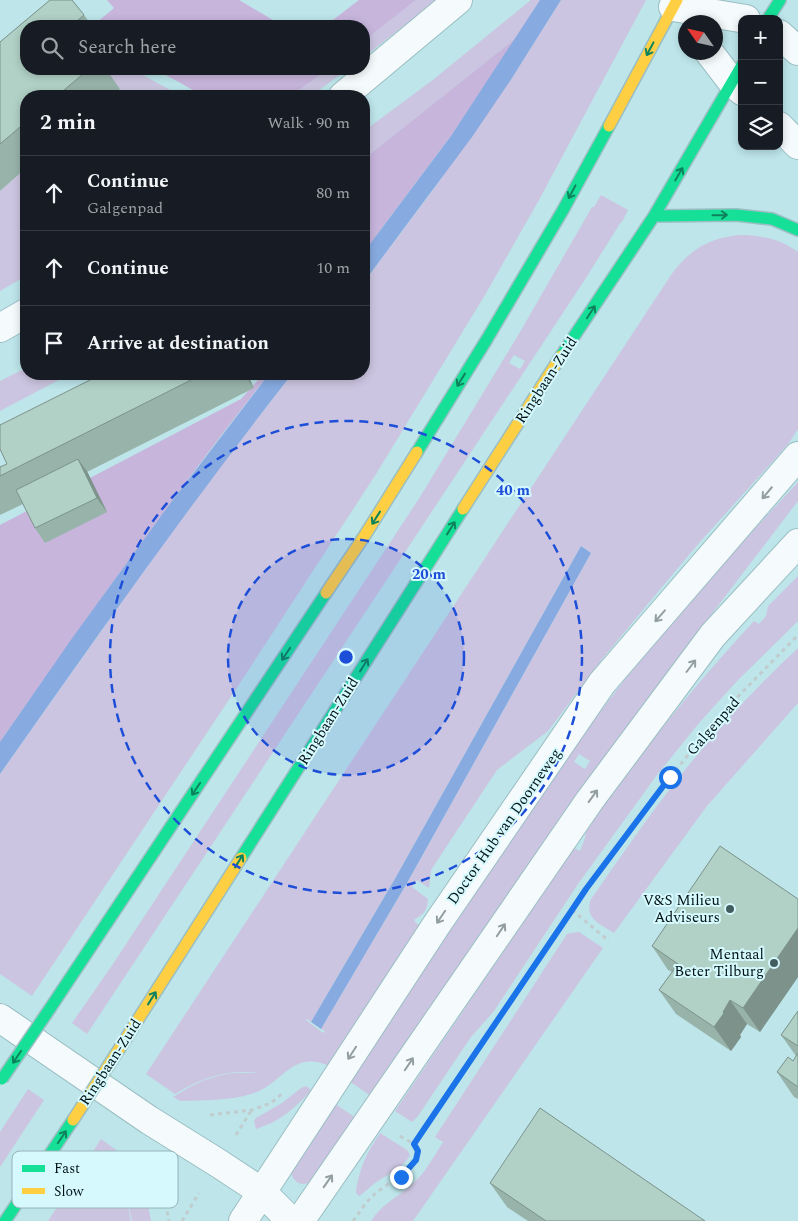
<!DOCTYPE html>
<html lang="en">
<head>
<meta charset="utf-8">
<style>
	:root { --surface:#171b24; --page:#242831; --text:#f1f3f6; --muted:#9ea1a6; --line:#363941 }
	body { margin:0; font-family:Spectral,serif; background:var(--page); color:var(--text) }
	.controls { position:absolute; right:15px; top:15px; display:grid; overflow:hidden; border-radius:10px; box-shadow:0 2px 8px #0003 }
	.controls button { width:45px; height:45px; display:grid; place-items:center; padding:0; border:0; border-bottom:1px solid var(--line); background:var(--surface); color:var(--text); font:25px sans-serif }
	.compass { position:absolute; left:678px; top:15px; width:45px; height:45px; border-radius:50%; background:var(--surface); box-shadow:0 2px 8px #0003; rotate:304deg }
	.stop { position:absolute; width:15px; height:15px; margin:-11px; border:4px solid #1a73e8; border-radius:50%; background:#fff }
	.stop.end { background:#1a73e8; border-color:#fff; box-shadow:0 1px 5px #0008 }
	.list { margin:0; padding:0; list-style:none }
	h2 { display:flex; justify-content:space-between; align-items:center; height:65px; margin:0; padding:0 20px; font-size:21px }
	h2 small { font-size:16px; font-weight:400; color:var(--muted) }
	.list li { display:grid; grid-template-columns:32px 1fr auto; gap:15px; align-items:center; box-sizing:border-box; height:75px; padding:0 20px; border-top:1px solid var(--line) }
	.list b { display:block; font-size:19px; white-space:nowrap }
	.list p { margin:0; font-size:16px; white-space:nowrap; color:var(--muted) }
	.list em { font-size:16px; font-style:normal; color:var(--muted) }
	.icon { flex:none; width:28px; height:28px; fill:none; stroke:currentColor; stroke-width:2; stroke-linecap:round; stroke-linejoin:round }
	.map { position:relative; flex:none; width:798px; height:1221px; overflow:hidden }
	.search { position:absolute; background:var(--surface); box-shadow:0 2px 8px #0003; left:20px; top:20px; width:350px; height:55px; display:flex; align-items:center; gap:12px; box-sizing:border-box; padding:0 18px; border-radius:20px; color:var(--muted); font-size:19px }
	.panel { position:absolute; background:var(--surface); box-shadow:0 2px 8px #0003; left:20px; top:90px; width:350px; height:290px; border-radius:20px }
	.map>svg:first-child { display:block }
	.green { fill:#ccc5e1; fill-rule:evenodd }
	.forest { fill:#c7b5dc }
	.water { fill:#87aae0 }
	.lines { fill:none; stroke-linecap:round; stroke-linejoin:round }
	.street-casing { stroke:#9abec3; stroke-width:30 }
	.fast-casing { stroke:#9abec3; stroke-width:14 }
	.slow-casing { stroke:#9abec3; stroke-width:14 }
	.path { stroke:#c0cccd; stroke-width:3; stroke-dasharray:4 4; stroke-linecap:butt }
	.street { stroke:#f5fbfc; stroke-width:28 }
	.fast { stroke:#16e098; stroke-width:11 }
	.slow { stroke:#ffcf43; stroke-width:11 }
	.fast-bridge-casing { stroke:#9abec3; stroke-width:14; stroke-linecap:butt }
	.slow-bridge-casing { stroke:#9abec3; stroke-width:14; stroke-linecap:butt }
	.fast-bridge { stroke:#16e098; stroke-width:11 }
	.slow-bridge { stroke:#ffcf43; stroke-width:11 }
	.wall { fill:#98b4aa }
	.shaded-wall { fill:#7c928b }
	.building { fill:#b1d1c6; stroke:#7c928b }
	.oneway { stroke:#0d835d }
	.oneway2 { stroke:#939ea0 }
	.route { stroke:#1a73e8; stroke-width:6 }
	.ring { fill:none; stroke:#1d4ed8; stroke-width:2.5; stroke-dasharray:9 6 }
	.poi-dot { fill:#435c60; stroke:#d6f9fe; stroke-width:2 }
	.labels { text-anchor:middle; stroke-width:4; stroke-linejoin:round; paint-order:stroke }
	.street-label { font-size:15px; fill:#011215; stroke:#d6f9fe }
	.poi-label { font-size:15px; fill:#011215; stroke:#d6f9fe; text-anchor:end }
	.key { fill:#d6f9fe; stroke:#96b4b8; stroke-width:1 }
	.key-label { font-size:14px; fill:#011215 }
	.centre { fill:#1d4ed8; stroke:#d6f9fe; stroke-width:2.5 }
	.ring-label { font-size:15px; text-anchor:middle; font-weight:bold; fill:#1d4ed8; stroke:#d6f9fe; stroke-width:4; stroke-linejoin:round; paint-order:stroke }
</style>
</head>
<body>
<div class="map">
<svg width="798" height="1221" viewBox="0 0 798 1221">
	<rect width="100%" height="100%" fill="#bde5ea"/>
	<path class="green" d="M416,0h21l-73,57v-16z
		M531,0h9l-24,38 -152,121v-28l70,-52z
		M561,0h85l-107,200 -54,95 -109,179 -132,203 -212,319 -32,-22v-200l136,-192 86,-118 70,-90h72v-92l66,-88 82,-116z
		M111,69h21l49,27h-70l9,-7 -14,-16z
		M329,69h19l-37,27h-21z
		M26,168v108l-26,15v-100z
		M601,195l27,15 -6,12h-1l-37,59 -497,753 -15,-11 41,-59 307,-467 100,-165 72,-125h2zM514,355l11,6 -5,8 -11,-6z
		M739,235c22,0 41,4 59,17v177l-9,14 -15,17 -75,83 -42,50 -54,65 -55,73 -51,39 -66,100 -2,18 -12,-8 -5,7 16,12c-1,12 -3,14 -14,21l2,3 4,3 -93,139c-36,-15 -46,21 -76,29 -22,7 -47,6 -70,7l-8,-4 15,-9 14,-7 15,-5 15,-3h28c-34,-4 -56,4 -85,21l-29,-20 525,-799c18,-25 38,-37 68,-40zM581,546l10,7 -184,330 -86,146 4,2 -2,2 -17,-13 1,-1 4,3 85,-145z
		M26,368v6h44l-70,37v-30z
		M798,482v19l-139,182 -66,91 -222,322 -22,-15 195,-296 82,-107 48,-58 49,-57zM579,754l11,7 -5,8 -11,-7z
		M798,576v45l-61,60 -38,42 -42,52 -79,109 -84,127 -23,26 -53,79 -6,6 -17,-11 179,-263 6,3 5,-13 1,-7c51,-75 107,-144 168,-210l5,3 7,-8 2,-10z
		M798,648v55l-91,103 -93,127c-14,-9 -30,-14 -23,-34 27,-38 53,-77 82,-114 38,-49 80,-95 125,-137z
		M579,932l24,16 -190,273h-42c10,-16 25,-23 38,-34 15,-12 24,-29 34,-45l-8,-5 132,-203 4,-1z
		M306,1086l4,3v3c-18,18 -29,29 -54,37l-2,-8 2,-3 26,-15 19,-15z
		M28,1089l16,11 -44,67v-35z
		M334,1103l22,15 -43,62c-9,8 -21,3 -22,-9z
		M380,1133l27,17 3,5c-6,12 -21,19 -32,26 -7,4 -12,11 -19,15l-3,-3v-2c4,-25 11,-38 24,-58z
		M101,1139l29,21c-4,21 -4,40 1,61h-83z
		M132,1155c12,21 15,44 19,66h-19c-6,-23 -5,-42 0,-66z"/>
	<path class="forest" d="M107,0h132l44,26h-184l-3,-3 18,-15z
		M359,0h57l-52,41v-15h-39z
		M516,38l-65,98 -87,116v-93z
		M155,69h174l-39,27h-86z
		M255,374h14c-94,119 -182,244 -269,368v-217l241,-126 18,-20z"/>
	<path class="water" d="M540,0h21l-49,78 -40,59 -108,145v-30l87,-116z
		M269,374h23c-102,130 -197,265 -292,400v-32l73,-105 96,-132z
		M581,546l10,7 -184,330 -86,146 -10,-7 85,-145z"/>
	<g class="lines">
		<defs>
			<path id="street" d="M673,7l73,12
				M779,34l19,17
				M709,52l23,30 10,9
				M343,96l115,-96
				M779,126l19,19
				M0,328l26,-15
				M0,1018l149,102 69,43 44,29 29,29
				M243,1221l194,-297 165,-241 196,-227
				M300,1221l290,-421 123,-165 85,-92"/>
			<path id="fast" d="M768,19l12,-19
				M654,216l82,-1 36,4 26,11
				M561,356l93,-140 88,-151
				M417,452l70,-113 76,-129 46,-84
				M241,858l222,-349
				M51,1007l275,-414
				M5,1221l68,-101"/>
			<path id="slow" d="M609,126l68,-126
				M463,509l98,-153
				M326,593l39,-58 52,-83
				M116,1054l125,-196"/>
		</defs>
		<use href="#street" class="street-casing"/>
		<use href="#fast" class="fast-casing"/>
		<use href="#slow" class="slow-casing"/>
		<path class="path" d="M572,910l37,31
			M210,1115l42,-5 19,-7 12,-10
			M236,1135l15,-24
			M400,1136l14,8
			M414,1144l172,-255 84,-112 53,-65 75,-77
			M155,1165l8,26 6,30
			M182,1221l17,-28
			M353,1221c7,-9 13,-20 22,-27 17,-15 37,-19 43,-43l-4,-7"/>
		<use href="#street" class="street"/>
		<use href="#fast" class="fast"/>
		<use href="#slow" class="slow"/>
		<defs>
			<path id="fast-bridge" d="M2,1079l49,-72"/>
			<path id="slow-bridge" d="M73,1120l43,-66"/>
		</defs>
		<use href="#fast-bridge" class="fast-bridge-casing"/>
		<use href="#slow-bridge" class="slow-bridge-casing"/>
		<use href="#fast-bridge" class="fast-bridge"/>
		<use href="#slow-bridge" class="slow-bridge"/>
	</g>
	<path class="wall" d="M50,0h22l12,15 8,11h-66v43h80l14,20 -9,7h-85v72l-26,23v-149z
		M102,374h145l7,14 -167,84 20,40 -62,31 -10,-15 -12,-24 -23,11v-48l7,-3z
		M798,899v78l-38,55 -13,-8 -7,11 1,2 -10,14 -55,-37 -17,-24 13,-18 -4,-2 -16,-24z
		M798,1011v88l-4,-2 -17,-25 16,-11 3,-5 -15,-21z
		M490,1183l215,38h-177l-21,-14z"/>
	<path class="shaded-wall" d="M244,374h3l7,14z
		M78,459l10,14 19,39 -10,-14z
		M798,928v49l-38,55 -17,-24z
		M730,1000l17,24 -7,11 1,2 -10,14 -17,-24z"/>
	<path class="building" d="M50,0h22l12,15 -13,11h-45v43h63l-32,27h-31v26l-26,22v-102z
		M102,374h101l-203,102v-9l7,-3 -7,-15v-24z
		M78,459l19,39 -62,30 -19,-38z
		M720,846l78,53v29l-55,80 -13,-8 -7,12 1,1 -10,14 -55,-37 19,-26 -26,-18z
		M798,1011v35l-17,-11z
		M798,1053v34l-21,-15 11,-15 5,4z
		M540,1108l165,113h-159l-56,-38z"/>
	<defs><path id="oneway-shaft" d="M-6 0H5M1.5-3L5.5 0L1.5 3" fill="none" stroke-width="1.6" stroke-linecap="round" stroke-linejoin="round" transform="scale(1.25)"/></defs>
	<g class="oneway">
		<use href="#oneway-shaft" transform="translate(650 49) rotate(118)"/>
		<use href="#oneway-shaft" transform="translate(679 174) rotate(-60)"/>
		<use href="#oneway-shaft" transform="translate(572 192) rotate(118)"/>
		<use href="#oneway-shaft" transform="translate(720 215) rotate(-1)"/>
		<use href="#oneway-shaft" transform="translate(591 312) rotate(-57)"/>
		<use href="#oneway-shaft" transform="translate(461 380) rotate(122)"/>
		<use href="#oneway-shaft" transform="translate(376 518) rotate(122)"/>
		<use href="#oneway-shaft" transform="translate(451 528) rotate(-58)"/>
		<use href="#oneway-shaft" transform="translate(286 654) rotate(124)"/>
		<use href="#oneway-shaft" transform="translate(364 665) rotate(-58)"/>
		<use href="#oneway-shaft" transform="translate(196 789) rotate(124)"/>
		<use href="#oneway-shaft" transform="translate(239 861) rotate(-58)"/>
		<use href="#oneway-shaft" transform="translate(152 998) rotate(-58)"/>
		<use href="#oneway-shaft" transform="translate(17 1057) rotate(124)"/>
		<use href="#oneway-shaft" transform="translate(62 1137) rotate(-56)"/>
	</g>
	<g class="oneway2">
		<use href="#oneway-shaft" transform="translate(767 493) rotate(130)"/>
		<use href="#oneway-shaft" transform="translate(660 616) rotate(131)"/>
		<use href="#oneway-shaft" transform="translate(691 666) rotate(-53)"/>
		<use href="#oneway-shaft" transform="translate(593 796) rotate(-54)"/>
		<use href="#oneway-shaft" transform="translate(441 917) rotate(124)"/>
		<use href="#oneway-shaft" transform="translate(501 930) rotate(-56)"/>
		<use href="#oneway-shaft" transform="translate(352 1053) rotate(123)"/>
		<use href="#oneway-shaft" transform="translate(409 1064) rotate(-56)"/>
		<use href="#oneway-shaft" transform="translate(328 1181) rotate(-55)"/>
	</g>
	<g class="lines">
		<path class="route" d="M401,1177l15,-17 2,-9 -4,-7 158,-234 14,-21 84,-112"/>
	</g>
	<circle cx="346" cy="657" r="118" fill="#1d4ed8" fill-opacity=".12"/>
	<g class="ring">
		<circle cx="346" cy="657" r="118"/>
		<circle cx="346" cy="657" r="236"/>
	</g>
	<g class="poi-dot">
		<circle cx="730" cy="909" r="5"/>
		<circle cx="774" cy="963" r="5"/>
	</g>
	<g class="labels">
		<g class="street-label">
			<text transform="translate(546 380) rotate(-57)" y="5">Ringbaan-Zuid</text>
			<text transform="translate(328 721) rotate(-58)" y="5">Ringbaan-Zuid</text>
			<text transform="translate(713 726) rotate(-49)" y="5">Galgenpad</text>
			<text transform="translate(504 826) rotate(-55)" y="5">Doctor Hub van Doorneweg</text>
			<text transform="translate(110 1062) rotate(-57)" y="5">Ringbaan-Zuid</text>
		</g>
		<g class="poi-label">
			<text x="720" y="905">V&amp;S Milieu<tspan x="720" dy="17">Adviseurs</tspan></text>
			<text x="764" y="959">Mentaal<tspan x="764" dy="17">Beter Tilburg</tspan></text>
		</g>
	</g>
	<rect x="12" y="1151" width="166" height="57" rx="8" class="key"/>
	<rect x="22" y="1165" width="23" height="7" fill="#16e098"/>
	<rect x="22" y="1188" width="23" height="6" fill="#ffcf43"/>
	<g class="key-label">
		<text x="54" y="1173">Fast</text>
		<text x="54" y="1196">Slow</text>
	</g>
	<circle cx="346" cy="657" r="8" class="centre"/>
	<g class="ring-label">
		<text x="513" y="495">40 m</text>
		<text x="429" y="579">20 m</text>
	</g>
</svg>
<div class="controls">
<button>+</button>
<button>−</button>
<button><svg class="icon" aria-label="layers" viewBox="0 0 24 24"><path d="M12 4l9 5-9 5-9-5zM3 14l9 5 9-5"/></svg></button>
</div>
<svg class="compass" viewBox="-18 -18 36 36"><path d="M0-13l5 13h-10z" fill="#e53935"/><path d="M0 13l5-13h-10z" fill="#9ea1a6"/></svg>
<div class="stop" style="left:670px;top:777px"></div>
<div class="stop end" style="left:401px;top:1177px"></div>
<div class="search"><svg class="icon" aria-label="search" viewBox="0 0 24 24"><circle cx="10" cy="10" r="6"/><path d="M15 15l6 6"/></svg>Search here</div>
<section class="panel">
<h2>2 min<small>Walk · 90 m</small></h2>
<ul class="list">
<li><svg class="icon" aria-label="ahead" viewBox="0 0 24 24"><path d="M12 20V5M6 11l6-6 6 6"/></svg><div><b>Continue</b><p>Galgenpad</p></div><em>80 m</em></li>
<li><svg class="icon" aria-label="ahead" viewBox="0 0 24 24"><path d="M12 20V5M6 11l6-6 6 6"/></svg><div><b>Continue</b></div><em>10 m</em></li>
<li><svg class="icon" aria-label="arrive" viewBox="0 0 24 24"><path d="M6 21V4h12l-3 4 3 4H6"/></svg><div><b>Arrive at destination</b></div></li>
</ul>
</section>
</div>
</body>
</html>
